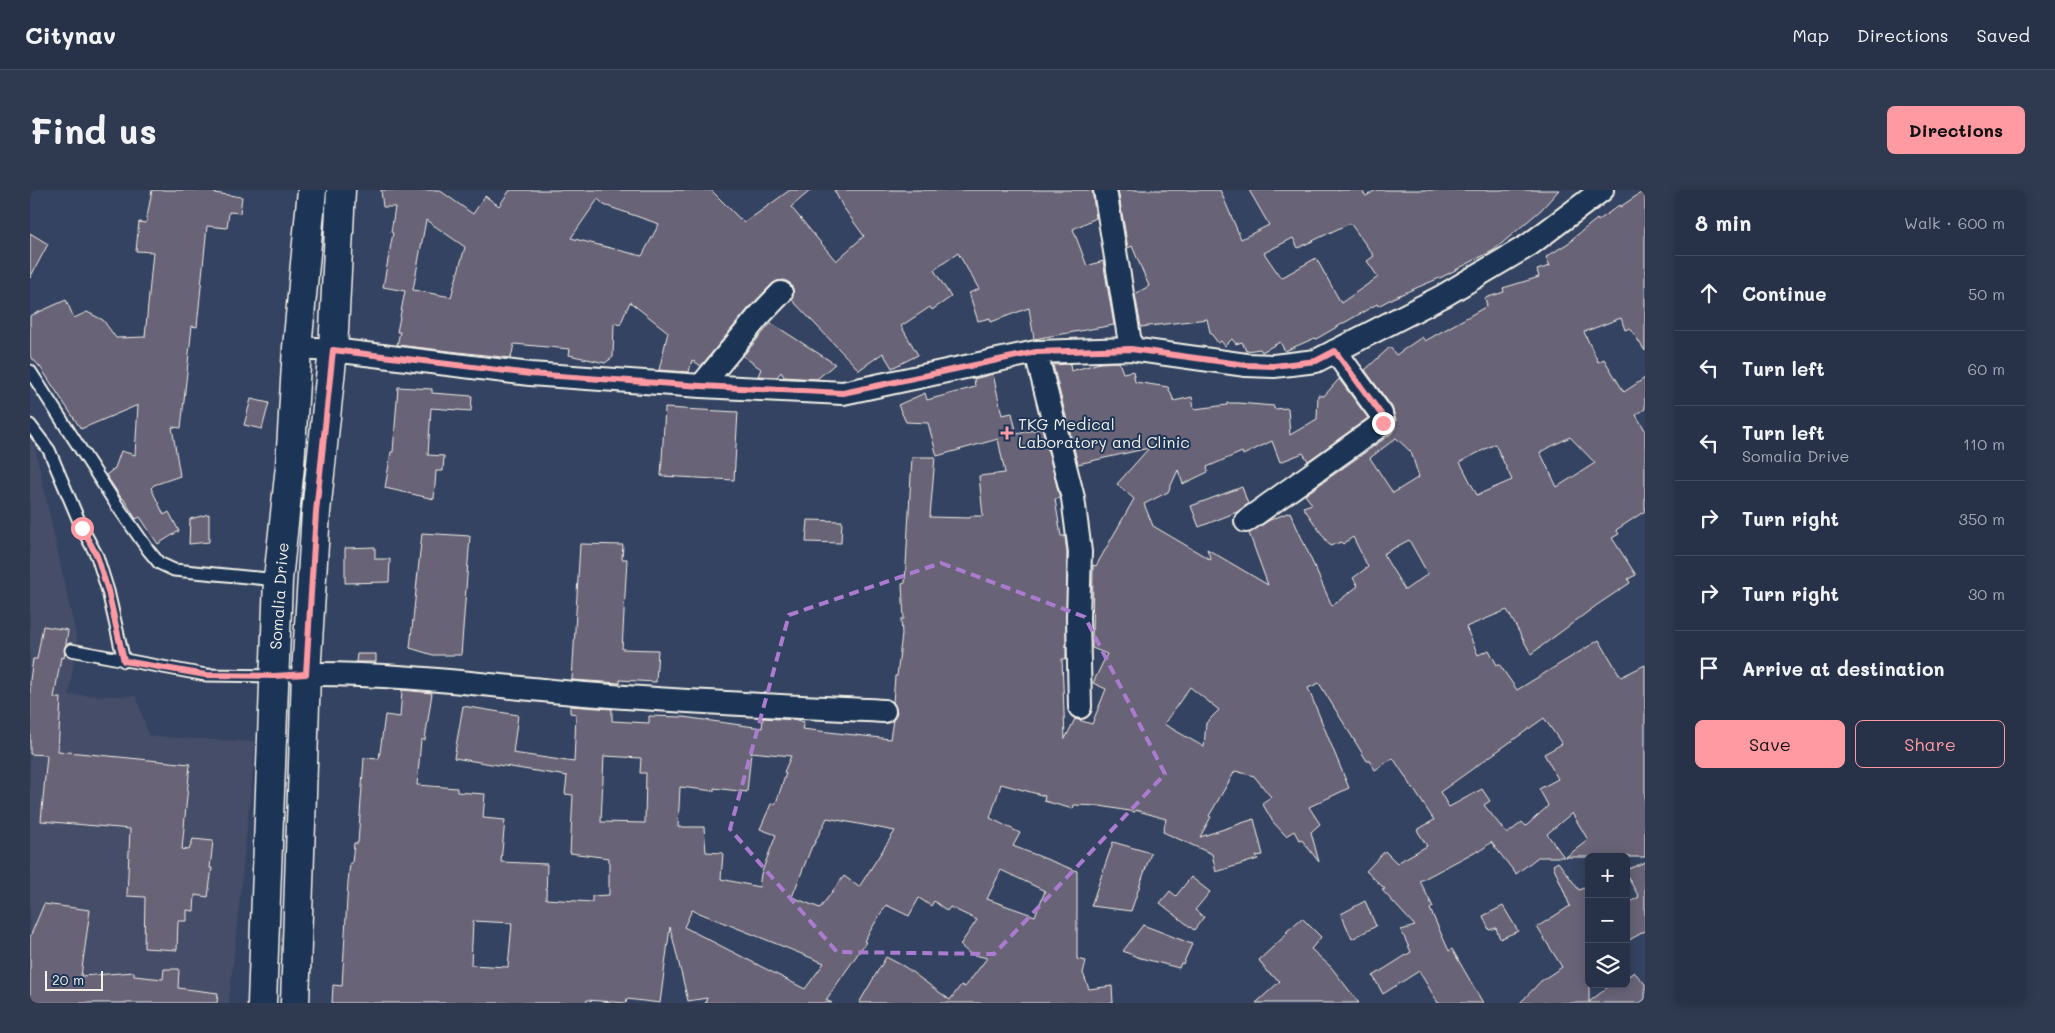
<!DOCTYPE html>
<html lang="en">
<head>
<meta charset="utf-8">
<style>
	:root { --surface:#273249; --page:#2f3a50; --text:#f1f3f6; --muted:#a4aab4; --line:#434d61; --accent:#ff9aa2 }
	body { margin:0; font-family:Mali,sans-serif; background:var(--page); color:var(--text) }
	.controls { position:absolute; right:15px; bottom:15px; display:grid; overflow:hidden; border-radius:8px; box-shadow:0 2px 12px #0003 }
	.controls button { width:45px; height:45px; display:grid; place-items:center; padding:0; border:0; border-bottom:1px solid var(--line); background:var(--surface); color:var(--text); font:25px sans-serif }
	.scale { position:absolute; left:15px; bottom:12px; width:58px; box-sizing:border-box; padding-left:5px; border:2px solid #f4f1e8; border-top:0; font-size:14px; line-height:18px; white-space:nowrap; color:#f4f1e8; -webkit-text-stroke:4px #1d3557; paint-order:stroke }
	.stop { position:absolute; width:15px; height:15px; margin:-11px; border:4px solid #ff9aa2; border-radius:50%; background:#fff }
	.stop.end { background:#ff9aa2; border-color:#fff; box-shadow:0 1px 5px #0008 }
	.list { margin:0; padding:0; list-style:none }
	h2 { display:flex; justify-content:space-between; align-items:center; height:65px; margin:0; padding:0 20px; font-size:21px }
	h2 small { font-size:16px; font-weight:400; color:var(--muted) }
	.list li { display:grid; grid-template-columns:32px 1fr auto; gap:15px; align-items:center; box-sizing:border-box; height:75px; padding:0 20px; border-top:1px solid var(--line) }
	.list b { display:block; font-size:19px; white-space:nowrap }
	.list p { margin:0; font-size:16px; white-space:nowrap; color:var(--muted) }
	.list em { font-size:16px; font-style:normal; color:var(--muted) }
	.actions { display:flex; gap:10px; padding:15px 20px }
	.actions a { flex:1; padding:11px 0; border:1px solid var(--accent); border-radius:8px; text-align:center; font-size:18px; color:var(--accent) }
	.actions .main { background:var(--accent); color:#111 }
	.icon { flex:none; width:28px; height:28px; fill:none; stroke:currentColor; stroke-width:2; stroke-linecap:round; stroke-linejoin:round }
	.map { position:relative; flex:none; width:1615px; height:813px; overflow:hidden; border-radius:8px }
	header { display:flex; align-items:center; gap:30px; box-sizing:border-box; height:70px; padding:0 25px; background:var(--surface); border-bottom:1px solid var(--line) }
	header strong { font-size:24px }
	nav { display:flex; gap:28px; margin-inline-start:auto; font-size:18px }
	.intro { display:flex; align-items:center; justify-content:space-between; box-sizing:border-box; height:120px; padding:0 30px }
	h1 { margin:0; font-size:35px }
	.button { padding:12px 22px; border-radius:8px; background:var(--accent); color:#111; font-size:18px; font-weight:700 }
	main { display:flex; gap:30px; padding:0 30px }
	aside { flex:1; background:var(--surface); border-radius:8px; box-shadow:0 2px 12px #0003 }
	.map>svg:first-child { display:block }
	.built { fill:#444d68 }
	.building { fill:#696377; stroke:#f4f1e8; fill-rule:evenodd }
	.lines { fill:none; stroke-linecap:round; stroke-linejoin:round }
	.lane-casing { stroke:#f4f1e8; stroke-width:15 }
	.street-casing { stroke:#f4f1e8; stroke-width:26 }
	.primary-casing { stroke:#f4f1e8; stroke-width:31 }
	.lane { stroke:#1d3557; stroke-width:11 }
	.street { stroke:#1d3557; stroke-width:22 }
	.primary { stroke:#1d3557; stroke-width:28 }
	.route { stroke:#ff9aa2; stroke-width:6 }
	.marked { fill:none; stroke:#ab7bcf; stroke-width:4; stroke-dasharray:10 6; stroke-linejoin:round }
	.poi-dot { fill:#ff9aa2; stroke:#1d3557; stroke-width:2 }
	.labels { text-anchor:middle; stroke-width:4; stroke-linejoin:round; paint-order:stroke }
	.poi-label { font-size:16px; fill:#f4f1e8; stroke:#1d3557; text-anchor:start }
	.street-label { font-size:16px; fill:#f4f1e8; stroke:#1d3557 }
</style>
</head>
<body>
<header>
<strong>Citynav</strong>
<nav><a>Map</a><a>Directions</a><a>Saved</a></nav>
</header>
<div class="intro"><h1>Find us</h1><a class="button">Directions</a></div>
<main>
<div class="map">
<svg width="1615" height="813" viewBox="0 0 1615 813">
	<rect width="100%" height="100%" fill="#344361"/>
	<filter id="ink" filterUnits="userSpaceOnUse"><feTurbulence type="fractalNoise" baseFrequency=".02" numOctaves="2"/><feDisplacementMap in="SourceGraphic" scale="10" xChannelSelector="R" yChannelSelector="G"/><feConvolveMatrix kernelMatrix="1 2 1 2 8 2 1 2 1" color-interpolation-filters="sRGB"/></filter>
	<g filter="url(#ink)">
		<path class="built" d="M0,245l6,17 41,188 -8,55 67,1 13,40 107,6 -27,261h-199z"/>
		<path class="building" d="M122,0h63l-1,3 28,4 -2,16 -11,-1 -2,16 -20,-2 -10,101 -5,-1 -11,102 -9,-1 8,49 -26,9 -3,3 13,27 5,-3 10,19 -21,13 -18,-27 -4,2 -13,-21 -1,1 -16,-24 9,-7 6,-17 14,4 3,-50 -57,24 -40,-61 -11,-12v-40l36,-16 8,18 13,-6 16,8 13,18 29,-1 8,-85 -17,-1 3,-29 7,1z
			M351,0h58l34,24 12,-18 14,10 11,-16h201l33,33 46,-33h21l-20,17 45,54 28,-25 -21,-29 -9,-17h258l4,28 -23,11 14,37 16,-5 11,64 -80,14 -5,-31 -38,14 -1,-4 -12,3 -9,-28 10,-4 -21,-36 -24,17 17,27 -19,13 -2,-3 -29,19 17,29 -26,13 -9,-15 -24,17 -67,-70 1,-11 -3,-6 -6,-3 -7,1 -5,3 -24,25 -47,57 -9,-6 -3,12 -30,-2 9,-38 -38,-30 -10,23 -6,-2 -1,34 -8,6 -36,-8 1,-6 -56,-5 -3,14 -114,-13 3,-13h-3l8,-41 -22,-4 10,-54 -2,-1 4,-25h-12zM568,9l6,6 55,19 -17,32 -71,-18zM396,30l39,27 -14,50 -38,-7z
			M1088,0h102l21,49 28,-14 -20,-35h112l5,6 10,-6h183l-18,20 -47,40 -52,27 -47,20 -17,9 -1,-2 -61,35 -1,-1 -30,13 -5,-9 -18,10 -2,-3 -14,2 -4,-9 -6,2 -4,-5 -7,7 -4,-5 -3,2 -8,-11 -3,-13 -66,8 -6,-33 14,-8 -17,-40 -4,2zM1320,33l24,33 -7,5 11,16 -37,26 -25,-45 -35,20 -17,-25 29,-15 5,10z
			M1615,0v161l-15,-23 -5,2 -4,-12 -37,14 14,30 6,-3 20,33 21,-14v31l-9,6 9,15v81l-29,19 3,4 -7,4 24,37 -8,4 2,4 -33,22 -66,49 -24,-44 -41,17 12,28 11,-5 8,15 2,-1 18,26 82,-50 22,37 24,-12v192h-79l22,-17 -16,-27 -25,21 17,23h-26l-22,17 -25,-32 -12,10 -1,-2 -58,31 13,26 -3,2 19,42 3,-2 31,54h-45l-19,-32 -36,23 -10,-18 38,-24 -10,-22 14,-4 -33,-36 3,-1 -19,-18 19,-20 12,12 30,-17 -10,-16 17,-10 -41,-62 -18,12 -5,-9h-3l-48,-78 -11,5 41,100 -40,19 11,17 -9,8 8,30 -18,-23 -2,1 -5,-9 -8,5 -13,-14 -11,-19 9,-6 -17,-21 -19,-5 -26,45 2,1 -11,20 54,-18 9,36 -7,1 2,3 -42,13 -4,-18 -49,-22 3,-13 -31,-9v2l-35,-6 -26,-1 -1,4 -29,-8 1,-5 -44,-12 -11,34 30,15 -7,13 64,25v88l9,2 -3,12 6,16 23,-3 1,17h-254l27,-46 19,10 45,33 11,-15 4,2 22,-29 -17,-4 -10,-9 17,-25 -27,-13 -3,4 -13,-10 -3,5 -12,-8 -10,18 -23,-11 -22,36 2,1 -40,58 6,3h-127l2,-5 -19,3 -18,-74 -10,76 -33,-4 -1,4 -39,-3 -1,3h-254l1,-18 9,1 6,-104 2,-19h2l2,-20h4l6,-85 15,1 6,-44 15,2 2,-27 30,3 -7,47h-4l-4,45 40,3v4l28,2 -2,24 22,2 -4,42 46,2 -1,35 46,3v-6l17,-1v-37l-39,-5 3,-58 -8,-1 2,-18 -113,-18 9,-52 55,9 -5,38 61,9 2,-48 -6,-1v-7l42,3v12l37,2v-7l34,1 79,11 1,-10 34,2 7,2 -2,7 88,10 3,-19 4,-8 -4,-10 2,-26h2l5,-42 -1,-15h3l-2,-35 3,-1 7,-126h23l-5,60 40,1v-2h13l-4,-40 26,-3 -7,-34 -61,17 -9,-33 -22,-1 -8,-17 27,-12 2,7 48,-13 -1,-8 19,-5 9,41 10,-2 5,21 25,-6 18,70 -5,1 6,37h4l2,17 -1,106h-4l3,80 10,-20 17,5 14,-35 -13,-6 14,-29 -15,-6 1,-83 3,1 38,-67 -17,-15 32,-36 -71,16 -25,-99 17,-1 1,7 29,-8 19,-1 4,11 10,-2 2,11 33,5 6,14 18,-4 2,12 33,-4v-2h11l36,3v3l14,-1 2,27 27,-16 1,-24 6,1 15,-17 29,39 -60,43 -5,-8 -23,9 -8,-21 -29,14 -1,-3 -35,15 1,5 -25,12 -5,-14 -10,22 -24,12 9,22 58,34 -4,-11 61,36 -19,-52 21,-13 20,-8 42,94 26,-20 -5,-8 15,-11 -15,-30 -10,7 -2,-2 -11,4 -27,-39 9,-3 -7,-9 86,-61 4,-6 1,-8 -4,-13 -27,-37 25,-23 6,8 26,-18 3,4 62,-35 -2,-8 19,-6 -1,-4 36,-11 -2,-7 13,-4 -4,-9 27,-17 -1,-1 25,-20 1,2 21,-16 1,2zM1540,247l25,26 -38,24 -17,-35zM1366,248l15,14 8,25 -26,16 -23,-35zM1465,254l17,36 -35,15 -17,-33zM1379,350l19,34 -23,16 -22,-36zM1160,497l29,23 -13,13 -2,24 -40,-23zM1514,528l18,26 -18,10 14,25 -19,10 9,16 -1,2 -21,19 -4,-4 -15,12 -23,-29 6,-4 -8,-12 -33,18 -9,-15zM721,562l40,4 -7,16 2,1 -10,30 -5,1 -11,25 16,6 -15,39 -2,13 -38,-8 2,-26 -17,-1 -2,-25h-26l2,-40 34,4v-3l33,4zM574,566l37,2 -1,15h6l-1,50 -44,-1zM797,628l68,13 -36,56 -15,-11 -24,32 -28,-11 20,-51h1zM971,680l44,21 -10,25 -48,-17zM662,720l132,53 -19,26 -121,-62zM443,731l39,2 -4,44 -37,-2z
			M0,43l18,11 -18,34z
			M741,133l64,41 -18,15 -33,-2 -3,-5 -4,5 -19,-1 3,-7 -18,-13z
			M368,197l34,2v4l40,3 -1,15 -40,-3 -3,47 16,1 -1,15h-7l-2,28 -49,-11 6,-36h2z
			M221,209l18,4 -7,26 -18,-4z
			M635,218l73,4 -4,68 -73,-4z
			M1212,297l6,17 -11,8 -38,15 -8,-21z
			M179,324v28l-20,2 1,-25z
			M778,330l34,1 -1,22 -35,-1z
			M392,343l48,3 -9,119h-28l-23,-7z
			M550,354l43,1 -1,14h5l-5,90 36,1 -2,32 -36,-2v3l-48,-3z
			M345,357v12h15l-1,23 -44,1v-35z
			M13,436l25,4 -4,28 -3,-1 -7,41h7l-3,53 132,13 -8,85 7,1 4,-11 20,2 -3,27h2l-4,29 -13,-2 -1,16 -7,-1v11h-9l-1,29 -33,-2 1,-51 -18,-1 3,-67 -89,-8 6,-66 -17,-1v-74l3,-21h4z
			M327,464h19v8h-20z
			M1083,652l38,11 -20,58 -40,-5z
			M1528,672l21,28 10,-4v116l23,-18h14v-6l8,-6 11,12v15l-5,4h-120l21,-22 21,-14 -25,-40 33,-21 -17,-41z
			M1615,672v69l-19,11v-38l13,-7 -13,-23v-4z
			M1161,687l19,15 -15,18 9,7 -10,13 -34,-27 10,-12 6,5z
			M1335,711l11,25 -24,13 -11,-25z
			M14,714l46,6 -9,66 53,-4v4l29,3 1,-10h15l-1,19 40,5 -1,10h-187v-66z
			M1473,716l15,25 -18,8 -4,-11 -7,2 -6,-14z
			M1272,728l19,19 -10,12 20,18 28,36h-103l24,-22 -13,-9 -8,-12 29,-27 -2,-1z
			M1113,735l49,19 -9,20 -2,-1 -2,5 -42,-11 -14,-6z"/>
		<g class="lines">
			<defs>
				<path id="lane" d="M0,181l84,130 35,50 10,12 15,7 104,10
					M0,235l19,25 33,78 15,28 11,35 16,70
					M41,460l135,25 68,1 32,-2"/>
				<path id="street" d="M1075,0l26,159
					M267,158l36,2 197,24 171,12 142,7 193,-41 95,-3 115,16 28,1 42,-5 127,-65 86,-51 73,-55
					M1006,162l37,146 7,54 -2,65 2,90
					M671,196l57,-69 23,-24
					M1216,331l137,-98 -2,-9 -46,-63
					M276,484c93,-1 186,12 279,20 99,8 199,12 299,17"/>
				<path id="primary" d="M232,813l16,-423 12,-114 7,-118 15,-158
					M265,813l11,-329 10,-162 17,-162 8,-160"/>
			</defs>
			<use href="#lane" class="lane-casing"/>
			<use href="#street" class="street-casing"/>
			<use href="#primary" class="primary-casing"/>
			<use href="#lane" class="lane"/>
			<use href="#street" class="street"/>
			<use href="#primary" class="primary"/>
		</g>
	</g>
	<g class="lines" filter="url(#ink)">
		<path class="route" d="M52,338l15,28 11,35 16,70 82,14 68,1 32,-2 10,-162 17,-162 197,24 171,12 142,7 193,-41 95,-3 115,16 28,1 42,-5 19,-10 46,63 2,9"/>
	</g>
	<path class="marked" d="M911,373l144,54 80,157 -171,180 -157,-2 -107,-123 59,-214z"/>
	<path class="poi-dot" d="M974.5 235.5h5v5h5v5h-5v5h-5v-5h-5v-5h5z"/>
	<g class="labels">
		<g class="poi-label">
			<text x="988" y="240">TKG Medical<tspan x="988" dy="18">Laboratory and Clinic</tspan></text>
		</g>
		<g class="street-label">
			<text transform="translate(249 406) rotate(-86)" y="6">Somalia Drive</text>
		</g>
	</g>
</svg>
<div class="controls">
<button>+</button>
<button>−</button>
<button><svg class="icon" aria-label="layers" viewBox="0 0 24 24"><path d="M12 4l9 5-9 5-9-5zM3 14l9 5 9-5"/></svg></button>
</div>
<div class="scale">20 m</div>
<div class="stop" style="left:52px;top:338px"></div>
<div class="stop end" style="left:1353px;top:233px"></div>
</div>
<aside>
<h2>8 min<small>Walk · 600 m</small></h2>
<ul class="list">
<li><svg class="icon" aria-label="ahead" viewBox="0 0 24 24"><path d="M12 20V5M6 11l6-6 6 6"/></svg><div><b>Continue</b></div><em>50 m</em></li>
<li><svg class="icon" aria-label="left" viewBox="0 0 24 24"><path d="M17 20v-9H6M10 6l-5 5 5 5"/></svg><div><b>Turn left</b></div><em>60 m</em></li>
<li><svg class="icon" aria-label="left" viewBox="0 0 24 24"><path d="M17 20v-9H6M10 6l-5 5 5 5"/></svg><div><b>Turn left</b><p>Somalia Drive</p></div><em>110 m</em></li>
<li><svg class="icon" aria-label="right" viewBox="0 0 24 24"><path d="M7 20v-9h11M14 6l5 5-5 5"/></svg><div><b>Turn right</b></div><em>350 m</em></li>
<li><svg class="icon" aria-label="right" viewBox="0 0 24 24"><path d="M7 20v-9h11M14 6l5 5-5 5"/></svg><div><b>Turn right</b></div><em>30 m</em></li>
<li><svg class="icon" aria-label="arrive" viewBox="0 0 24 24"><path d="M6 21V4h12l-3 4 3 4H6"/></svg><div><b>Arrive at destination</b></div></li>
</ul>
<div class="actions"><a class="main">Save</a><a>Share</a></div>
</aside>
</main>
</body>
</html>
